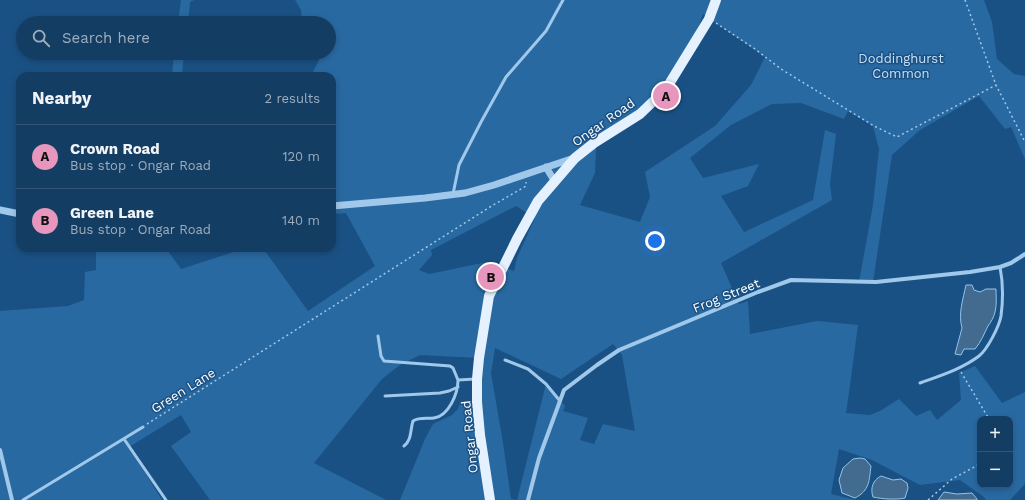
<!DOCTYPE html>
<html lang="en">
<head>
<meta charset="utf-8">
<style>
	:root { --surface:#143d63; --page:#1d4469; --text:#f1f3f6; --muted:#9daebe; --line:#335678; --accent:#e797bd }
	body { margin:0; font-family:"Work Sans",sans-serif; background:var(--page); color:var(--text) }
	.controls { position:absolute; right:12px; bottom:12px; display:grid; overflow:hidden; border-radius:8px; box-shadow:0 2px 6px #0003 }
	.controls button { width:36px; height:36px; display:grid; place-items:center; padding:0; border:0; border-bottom:1px solid var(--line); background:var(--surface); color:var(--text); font:20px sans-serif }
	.you { position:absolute; left:655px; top:241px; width:14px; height:14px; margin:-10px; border:3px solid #fff; border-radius:50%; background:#1a73e8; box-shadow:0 0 0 6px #1a73e833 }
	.badge { display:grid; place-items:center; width:26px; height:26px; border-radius:50%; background:var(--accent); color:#111; font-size:13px; font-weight:700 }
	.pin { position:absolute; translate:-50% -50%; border:2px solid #fff; box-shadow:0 1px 4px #0006 }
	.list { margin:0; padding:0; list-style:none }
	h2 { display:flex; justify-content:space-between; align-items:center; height:52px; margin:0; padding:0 16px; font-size:17px }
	h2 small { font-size:13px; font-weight:400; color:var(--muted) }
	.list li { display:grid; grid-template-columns:26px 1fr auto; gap:12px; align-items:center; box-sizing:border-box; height:64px; padding:0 16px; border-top:1px solid var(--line) }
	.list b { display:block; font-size:15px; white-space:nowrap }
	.list p { margin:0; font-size:13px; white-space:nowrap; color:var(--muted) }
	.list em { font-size:13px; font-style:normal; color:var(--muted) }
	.icon { flex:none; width:22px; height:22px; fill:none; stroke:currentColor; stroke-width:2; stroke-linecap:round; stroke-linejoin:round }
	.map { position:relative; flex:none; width:1025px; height:500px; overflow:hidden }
	.search { position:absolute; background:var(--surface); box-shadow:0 2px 6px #0003; left:16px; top:16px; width:320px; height:44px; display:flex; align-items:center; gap:10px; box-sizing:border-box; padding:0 14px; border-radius:22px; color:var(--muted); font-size:15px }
	.panel { position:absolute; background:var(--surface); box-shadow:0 2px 6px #0003; left:16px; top:72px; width:320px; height:180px; border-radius:12px }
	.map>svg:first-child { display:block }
	.green { fill:#2969a1; fill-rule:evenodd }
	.water { fill:#436b90; stroke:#93c4ed }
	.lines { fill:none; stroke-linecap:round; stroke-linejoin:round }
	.path { stroke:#a0c8eb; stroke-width:1.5; stroke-dasharray:2 3; stroke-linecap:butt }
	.service { stroke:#a0c8eb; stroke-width:3 }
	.minor { stroke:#a0c8eb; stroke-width:4 }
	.tertiary { stroke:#a0c8eb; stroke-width:7 }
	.primary { stroke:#e5f1ff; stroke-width:10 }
	.labels { text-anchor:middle; stroke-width:3; stroke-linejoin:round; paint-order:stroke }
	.park-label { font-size:13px; fill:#c5e0f8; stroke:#1a5184 }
	.street-label { font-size:13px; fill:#fff; stroke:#1a5184 }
</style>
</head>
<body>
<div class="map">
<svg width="1025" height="500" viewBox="0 0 1025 500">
	<rect width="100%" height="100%" fill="#1a5184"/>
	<path class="green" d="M181,0h13l-4,2 -2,21h-10z
		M295,0h689l8,22 5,37 17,15 11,2v83l-14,-32 -6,2 -26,-33 -59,34 -28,25 -19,127h-14l14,-77 6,-56 -6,-23 -25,-15 -4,8 -43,-16 -29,1 -41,21 -41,33 13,20 56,-14 -11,22 -27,10 23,36 69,-32 12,-70 11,4 -6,50 2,16 -111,63 18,41 9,-3 2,33 67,-13 41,4 -8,60 -4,28 24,2 10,-4 19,-12 17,17 14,-6 7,10 24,-20 -2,-27 16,-7 27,37 23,-11v92l-15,16h-24l-2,-3 -24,-17 -40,5 -48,-25 -33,-11 -8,45 25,6h-456l25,-61 8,-15 19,-9 6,-6 3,-8h16l2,-43 -59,-3 -20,10 -18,14 -68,84 72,37h-176l-39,-54 20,-14 -10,-17 -52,32 33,53h-162v-189l68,-5 16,-6 1,-28 11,-2v-22h87l-15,3 13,18 65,-21h17l45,63 67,-45 -29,-53 -14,1v-138h-21l8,-16 -5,-7h15v-30h-27l-1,-13zM703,14l62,43 -14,28 -36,41 -70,46 5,25 -10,25 -60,-17 15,-32 1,-24 -2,-6 72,-54 27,-44zM516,206l19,12 -18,40 -3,13 -27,-9 -58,12 -10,-4 13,-15 -1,-5zM613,344l9,11 13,76 -32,-7 -9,20 -14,-4 8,-22 -25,-7 2,-5 -19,-22 -29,116 -6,-1 -8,-56 -12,-70 4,-25 66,31zM980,419h30v66h-30z
		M174,53h10l-2,23h-10z"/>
	<path class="water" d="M966,285h6l2,5 6,2 6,-3h10c0,8 1,15 -1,23 -1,5 -4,10 -7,14 -4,8 -7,16 -13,23h-11l-3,6 -6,-1 7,-26c-4,-14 1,-29 4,-43z
		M860,458l5,1 6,7c-2,15 -1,24 -16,32l-13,-5 -3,-13 4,-12 10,-9z
		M881,476l12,4 8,-1 6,4 1,5 -3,10c-9,2 -23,1 -32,-1 -3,-9 0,-17 8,-21z
		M944,492l13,2 15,-1 5,6v1h-39z"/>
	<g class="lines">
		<path class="path" d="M965,0l31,85 29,57
			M716,23l39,26 26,20 93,57 23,11 99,-52
			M961,372l28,47
			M147,424l343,-217 36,-21v-4
			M928,500l24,-21 28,-15"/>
		<path class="service" d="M453,194l6,-29 22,-43 25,-45 40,-46 17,-31
			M214,248h3
			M378,336l3,20 3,5 66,5 3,2 5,12
			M505,360l23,9 18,15 14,17
			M920,383c19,-7 42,-14 59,-27 8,-6 20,-29 22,-40 2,-15 2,-34 -1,-49
			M385,396l55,-3 9,-2 9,-4
			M124,439l42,61
			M404,446c8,-6 6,-16 9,-25 6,-4 14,-2 21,-3 15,-2 24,-25 24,-38l17,-1
			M23,500l120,-73"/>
		<path class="minor" d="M0,450l12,50
			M528,500l11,-42 25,-68 33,-25 22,-15 139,-58 33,-12 85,2 94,-10 30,-5 11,-4 14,-9"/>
		<path class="tertiary" d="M546,167l9,15
			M332,206l93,-8 40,-5 29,-8 80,-27
			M0,210l20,4"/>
		<path class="primary" d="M490,500l-10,-65 -3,-33v-23l2,-21 10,-62 28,-57 21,-38 37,-43 19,-15 46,-29 26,-25 43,-70 7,-19"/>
	</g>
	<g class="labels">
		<g class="park-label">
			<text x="901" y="63">Doddinghurst<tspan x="901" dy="15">Common</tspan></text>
		</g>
		<g class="street-label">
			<text transform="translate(603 122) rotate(-35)" y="5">Ongar Road</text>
			<text transform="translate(726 295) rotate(-22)" y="5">Frog Street</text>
			<text transform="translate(183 390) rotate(-32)" y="5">Green Lane</text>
			<text transform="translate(469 437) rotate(-96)" y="5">Ongar Road</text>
		</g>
	</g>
</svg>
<div class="controls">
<button>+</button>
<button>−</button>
</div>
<div class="you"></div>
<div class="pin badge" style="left:666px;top:96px">A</div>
<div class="pin badge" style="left:491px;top:277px">B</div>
<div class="search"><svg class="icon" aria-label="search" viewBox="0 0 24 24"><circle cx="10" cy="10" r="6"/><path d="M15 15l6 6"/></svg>Search here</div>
<section class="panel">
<h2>Nearby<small>2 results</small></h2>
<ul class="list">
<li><span class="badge">A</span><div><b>Crown Road</b><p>Bus stop · Ongar Road</p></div><em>120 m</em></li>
<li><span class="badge">B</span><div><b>Green Lane</b><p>Bus stop · Ongar Road</p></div><em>140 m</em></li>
</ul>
</section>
</div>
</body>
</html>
